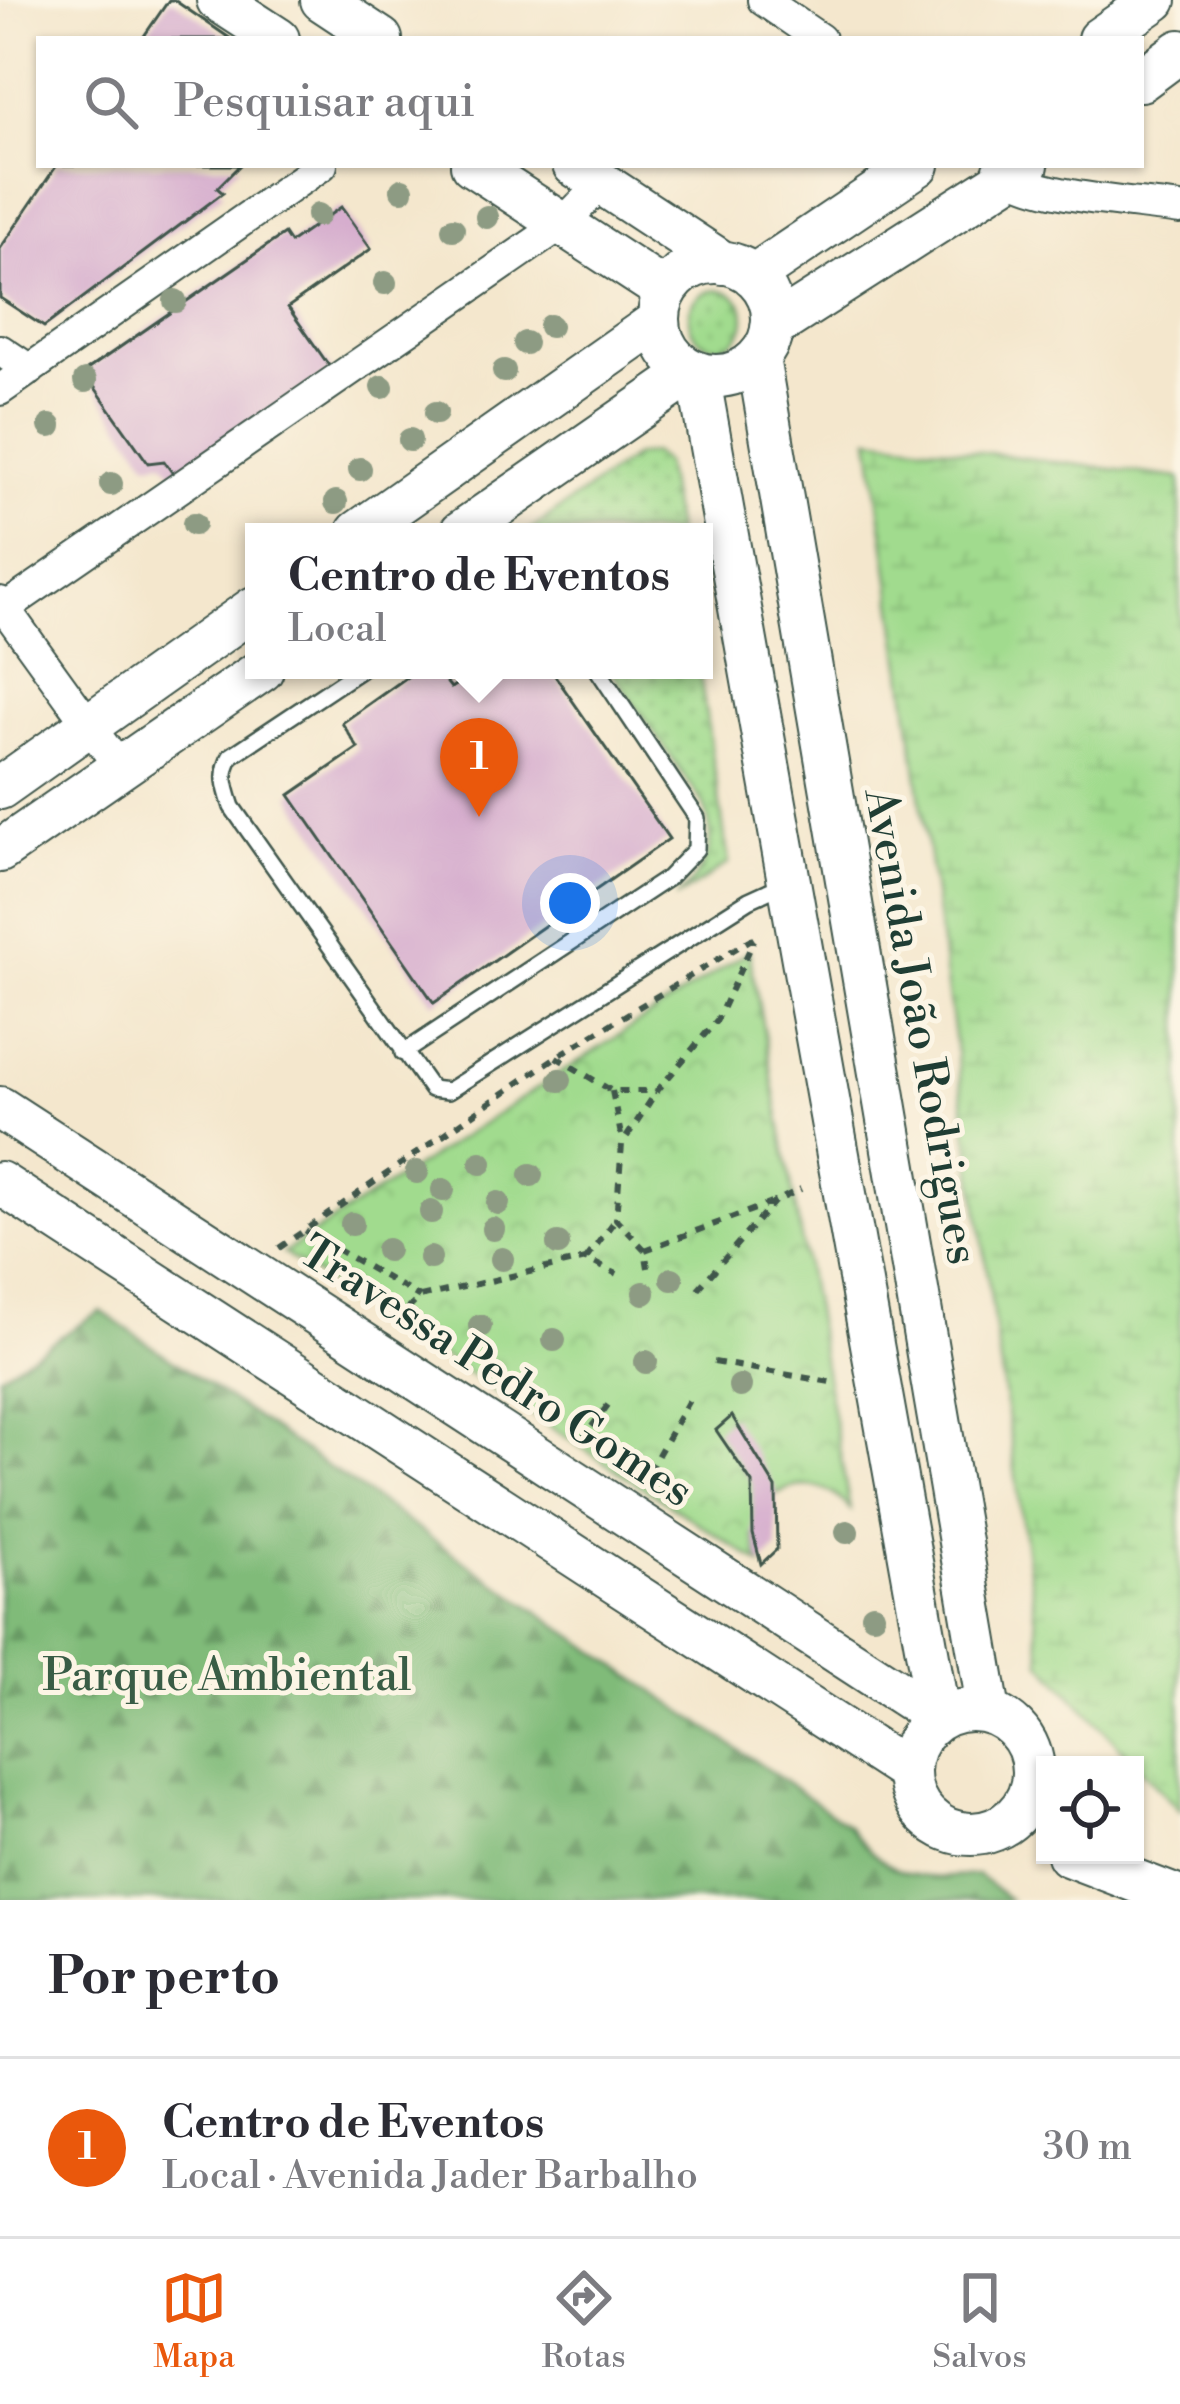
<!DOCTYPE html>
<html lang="pt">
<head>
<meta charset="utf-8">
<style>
	:root { --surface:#fff; --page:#f2f2f3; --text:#2b2b33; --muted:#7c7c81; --line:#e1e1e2; --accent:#ea580c }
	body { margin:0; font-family:"Libre Bodoni",serif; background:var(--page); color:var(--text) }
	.controls { position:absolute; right:36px; bottom:36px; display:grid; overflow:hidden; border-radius:0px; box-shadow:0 3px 9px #0004 }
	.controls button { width:108px; height:108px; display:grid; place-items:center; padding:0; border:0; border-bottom:3px solid var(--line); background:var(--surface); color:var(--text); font:60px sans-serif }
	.you { position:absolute; left:570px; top:903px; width:42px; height:42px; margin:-30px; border:9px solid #fff; border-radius:50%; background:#1a73e8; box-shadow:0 0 0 18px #1a73e833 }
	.badge { display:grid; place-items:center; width:78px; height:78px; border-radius:50%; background:var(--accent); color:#fff; font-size:39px; font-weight:700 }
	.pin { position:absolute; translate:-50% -99px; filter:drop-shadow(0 3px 6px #0008) }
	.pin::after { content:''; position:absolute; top:63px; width:42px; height:36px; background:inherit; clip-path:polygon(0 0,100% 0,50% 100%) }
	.popup { position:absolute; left:245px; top:523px; width:468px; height:156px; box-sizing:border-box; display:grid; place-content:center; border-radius:0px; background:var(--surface); filter:drop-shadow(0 3px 9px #0005); font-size:39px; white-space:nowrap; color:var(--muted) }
	.popup b { font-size:45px; color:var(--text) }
	.popup::after { content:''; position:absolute; left:50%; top:100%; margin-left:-24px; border:24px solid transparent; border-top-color:var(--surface) }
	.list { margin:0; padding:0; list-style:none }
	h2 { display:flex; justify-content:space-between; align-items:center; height:156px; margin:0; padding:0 48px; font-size:51px }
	h2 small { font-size:39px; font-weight:400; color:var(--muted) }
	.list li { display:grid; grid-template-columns:78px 1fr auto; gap:36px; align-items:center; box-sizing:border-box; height:180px; padding:0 48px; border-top:3px solid var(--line) }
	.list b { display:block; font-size:45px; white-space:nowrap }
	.list p { margin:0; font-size:39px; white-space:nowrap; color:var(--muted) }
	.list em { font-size:39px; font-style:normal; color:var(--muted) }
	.icon { flex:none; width:66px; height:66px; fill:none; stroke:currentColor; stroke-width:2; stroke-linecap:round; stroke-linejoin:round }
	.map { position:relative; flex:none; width:1180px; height:1900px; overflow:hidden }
	.search { position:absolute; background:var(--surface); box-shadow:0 3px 9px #0004; left:36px; right:36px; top:36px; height:132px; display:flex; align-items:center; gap:30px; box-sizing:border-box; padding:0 42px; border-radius:0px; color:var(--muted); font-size:45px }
	.sheet { height:336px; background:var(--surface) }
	nav { display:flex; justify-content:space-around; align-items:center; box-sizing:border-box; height:168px; border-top:3px solid var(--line); background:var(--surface); font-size:33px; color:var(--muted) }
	nav a { display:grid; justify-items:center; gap:6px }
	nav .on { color:var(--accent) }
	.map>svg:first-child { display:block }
	.grass { fill:url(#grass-dots); stroke:#608c61; stroke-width:3 }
	.forest { fill:url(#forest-firs); stroke:#507c56; stroke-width:3 }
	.wetland { fill:url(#wetland-marsh); stroke:#608c61; stroke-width:3 }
	.park { fill:url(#park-crowns); stroke:#608c61; stroke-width:3 }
	.building { fill:#d6adce }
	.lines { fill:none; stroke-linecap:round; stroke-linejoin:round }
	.lane-casing { stroke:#3f564b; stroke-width:20 }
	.street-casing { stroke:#3f564b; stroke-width:34 }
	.secondary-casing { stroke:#3f564b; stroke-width:46 }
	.path { stroke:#3f564b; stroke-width:6; stroke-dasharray:9 9; stroke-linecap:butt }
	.lane { stroke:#fff; stroke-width:15 }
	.street { stroke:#fff; stroke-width:30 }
	.secondary { stroke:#fff; stroke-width:42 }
	.tree { fill:#8d9b83 }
	.labels { text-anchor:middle; stroke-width:10; stroke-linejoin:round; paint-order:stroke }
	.street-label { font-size:45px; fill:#1f3d34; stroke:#fcf5e5 }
	.park-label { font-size:45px; fill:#395d46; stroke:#fcf5e5 }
</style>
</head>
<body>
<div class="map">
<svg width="1180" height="1900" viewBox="0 0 1180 1900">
	<defs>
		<pattern id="grass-dots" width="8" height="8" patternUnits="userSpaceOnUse" patternTransform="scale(3)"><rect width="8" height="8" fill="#a1db8e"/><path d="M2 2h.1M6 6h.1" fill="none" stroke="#8abd7b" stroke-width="1.8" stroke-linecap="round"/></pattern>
		<pattern id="forest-firs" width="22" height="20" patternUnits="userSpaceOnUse" patternTransform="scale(3)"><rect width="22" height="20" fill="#80bb79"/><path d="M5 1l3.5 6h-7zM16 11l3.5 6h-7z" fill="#689964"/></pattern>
		<pattern id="wetland-marsh" width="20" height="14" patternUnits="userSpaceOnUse" patternTransform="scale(3)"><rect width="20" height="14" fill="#a1db8e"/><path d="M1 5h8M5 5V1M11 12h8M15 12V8" fill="none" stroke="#8abd7b"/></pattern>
		<pattern id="park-crowns" width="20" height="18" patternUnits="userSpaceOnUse" patternTransform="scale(3)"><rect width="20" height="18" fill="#a1db8e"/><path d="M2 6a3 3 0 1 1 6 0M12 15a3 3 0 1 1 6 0" fill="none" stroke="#8abd7b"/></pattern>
	</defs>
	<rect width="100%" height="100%" fill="#fcf5e5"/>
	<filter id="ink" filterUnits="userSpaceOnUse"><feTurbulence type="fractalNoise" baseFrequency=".00833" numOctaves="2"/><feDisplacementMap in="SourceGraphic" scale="24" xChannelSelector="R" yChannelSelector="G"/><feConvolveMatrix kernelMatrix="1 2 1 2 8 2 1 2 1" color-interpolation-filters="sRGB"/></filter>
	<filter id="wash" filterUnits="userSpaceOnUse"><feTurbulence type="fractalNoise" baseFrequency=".004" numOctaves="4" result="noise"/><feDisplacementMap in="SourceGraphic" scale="48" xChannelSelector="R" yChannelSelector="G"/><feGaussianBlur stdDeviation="2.7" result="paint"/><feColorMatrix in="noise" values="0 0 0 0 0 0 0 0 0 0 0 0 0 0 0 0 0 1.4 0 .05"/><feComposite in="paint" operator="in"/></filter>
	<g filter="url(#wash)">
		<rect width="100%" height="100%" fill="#f4e7cd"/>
		<path class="grass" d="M689 318a28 28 0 1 1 56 0a28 28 0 1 1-56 0Z
			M652,453l12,10 12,69h-148l107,-76z
			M611,670h88l30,193 -54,36c31,-29 44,-52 29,-94z"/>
		<path class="forest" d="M101,1311l747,514c38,52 68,57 129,50l33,25h-1010v-525z"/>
		<path class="wetland" d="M870,438l310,40v1333l-138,-148z"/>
		<path class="park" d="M749,951l101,558c-22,-25 -47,-30 -76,-14l-21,40 8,29 -478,-311z"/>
		<g id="blocks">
			<path class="building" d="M169,0h5l57,39h-89z
				M57,165h183l-23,23 6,5 -179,134 -44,-29v-49z
				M341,207l30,42 -83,58 44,63 -156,108 -12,-17 -16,2 -64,-91 200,-138 6,9z
				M417,670h20l14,18 26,-18h74l118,169 -235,164 -144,-208 68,-47 -16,-25z
				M732,1416l44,72 1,61 -16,15 -8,-30 -1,-51 -36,-53z"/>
		</g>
	</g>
	<g filter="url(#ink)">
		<use href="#blocks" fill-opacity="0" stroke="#3f564b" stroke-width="3"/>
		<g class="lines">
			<defs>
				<path id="lane" d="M360,670l-129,86c-11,18 -5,33 1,51l199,282 17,2 301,-191 37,-17
					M403,1053l265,-175 28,-29 1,-31 -99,-148"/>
				<path id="street" d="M763,0l57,39
					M999,169c33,29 136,33 181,40
					M0,350l30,20
					M0,390l322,-225
					M0,602l120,166
					M5,608l557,-384 40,-41"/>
				<path id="secondary" d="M218,0l60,39
					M322,0l59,39
					M1099,39l56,-39
					M1141,80l39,-29
					M472,165l193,126
					M574,165l149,98
					M659 319a57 57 0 1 1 114 0a57 57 0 1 1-114 0Z
					M753,276l165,-111
					M772,328l255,-163
					M758,358l231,1354
					M698,374l241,1344
					M358,532l300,-211
					M461,532l231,-160
					M0,788l254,-180
					M0,851l262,-181
					M0,1108l939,610
					M0,1183l908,589
					M909 1772a62 62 0 1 1 124 0a62 62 0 1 1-124 0Z
					M1068,1855l112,43"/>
			</defs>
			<use href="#lane" class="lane-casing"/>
			<use href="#street" class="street-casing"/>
			<use href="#secondary" class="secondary-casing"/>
			<path class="path" d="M556,1057l56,34h44
				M612,1091l10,49
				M305,1231l115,66
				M279,1248l277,-191 199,-120
				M645,1250l126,-47
				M586,1259l30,-40
				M648,1268l-3,-18 -29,-31 6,-75 35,-53 60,-71 37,-80
				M698,1289l76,-87 27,-13
				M395,1322l25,-25 166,-38 31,15
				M714,1362l122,21
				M581,1441l30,-40
				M640,1487l53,-94"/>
			<use href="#lane" class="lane"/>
			<use href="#street" class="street"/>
			<use href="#secondary" class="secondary"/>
		</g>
		<g class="tree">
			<circle cx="402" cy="190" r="12"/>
			<circle cx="318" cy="215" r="12"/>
			<circle cx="487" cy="217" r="12"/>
			<circle cx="453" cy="229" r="12"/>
			<circle cx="385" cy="283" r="12"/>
			<circle cx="175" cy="301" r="12"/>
			<circle cx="550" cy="326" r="12"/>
			<circle cx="525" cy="343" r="12"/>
			<circle cx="504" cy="371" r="12"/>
			<circle cx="85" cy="381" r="12"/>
			<circle cx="382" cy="387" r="12"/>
			<circle cx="436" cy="413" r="12"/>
			<circle cx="50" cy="426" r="12"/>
			<circle cx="410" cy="440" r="12"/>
			<circle cx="360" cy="469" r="12"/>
			<circle cx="111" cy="484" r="12"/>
			<circle cx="336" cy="502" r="12"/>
			<circle cx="194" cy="524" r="12"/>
			<circle cx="560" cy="1080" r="12"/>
			<circle cx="481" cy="1163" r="12"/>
			<circle cx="417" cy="1172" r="12"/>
			<circle cx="531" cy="1175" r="12"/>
			<circle cx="443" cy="1190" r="12"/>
			<circle cx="498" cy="1203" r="12"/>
			<circle cx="431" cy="1212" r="12"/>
			<circle cx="352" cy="1224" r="12"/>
			<circle cx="493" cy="1229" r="12"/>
			<circle cx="558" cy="1244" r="12"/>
			<circle cx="387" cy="1250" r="12"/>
			<circle cx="430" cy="1258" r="12"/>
			<circle cx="502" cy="1259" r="12"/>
			<circle cx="672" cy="1279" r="12"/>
			<circle cx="644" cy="1293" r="12"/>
			<circle cx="480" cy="1326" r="12"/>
			<circle cx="554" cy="1340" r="12"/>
			<circle cx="646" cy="1362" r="12"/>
			<circle cx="740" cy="1386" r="12"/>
			<circle cx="847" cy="1532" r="12"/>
			<circle cx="873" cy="1615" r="12"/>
		</g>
	</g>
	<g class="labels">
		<g class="street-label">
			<text transform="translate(923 1026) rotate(80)" y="16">Avenida João Rodrigues</text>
			<text transform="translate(497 1370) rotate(33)" y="16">Travessa Pedro Gomes</text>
		</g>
		<g class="park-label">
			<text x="227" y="1690">Parque Ambiental</text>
		</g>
	</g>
</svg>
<div class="controls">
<button><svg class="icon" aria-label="locate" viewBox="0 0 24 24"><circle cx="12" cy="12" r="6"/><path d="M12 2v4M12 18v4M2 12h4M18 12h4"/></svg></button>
</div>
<div class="you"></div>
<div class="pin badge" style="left:479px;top:817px">1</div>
<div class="popup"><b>Centro de Eventos</b>Local</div>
<div class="search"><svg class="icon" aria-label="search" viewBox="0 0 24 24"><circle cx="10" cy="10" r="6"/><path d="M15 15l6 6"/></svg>Pesquisar aqui</div>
</div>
<section class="sheet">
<h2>Por perto<small></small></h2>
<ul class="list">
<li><span class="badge">1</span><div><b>Centro de Eventos</b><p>Local · Avenida Jader Barbalho</p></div><em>30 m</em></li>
</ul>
</section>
<nav>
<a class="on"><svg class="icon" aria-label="map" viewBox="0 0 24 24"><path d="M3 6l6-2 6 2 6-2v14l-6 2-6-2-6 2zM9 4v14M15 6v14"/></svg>Mapa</a>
<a><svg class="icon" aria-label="directions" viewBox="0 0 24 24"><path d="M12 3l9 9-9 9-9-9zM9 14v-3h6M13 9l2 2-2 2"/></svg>Rotas</a>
<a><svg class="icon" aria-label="saved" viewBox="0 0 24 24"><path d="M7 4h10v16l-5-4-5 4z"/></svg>Salvos</a>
</nav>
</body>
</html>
